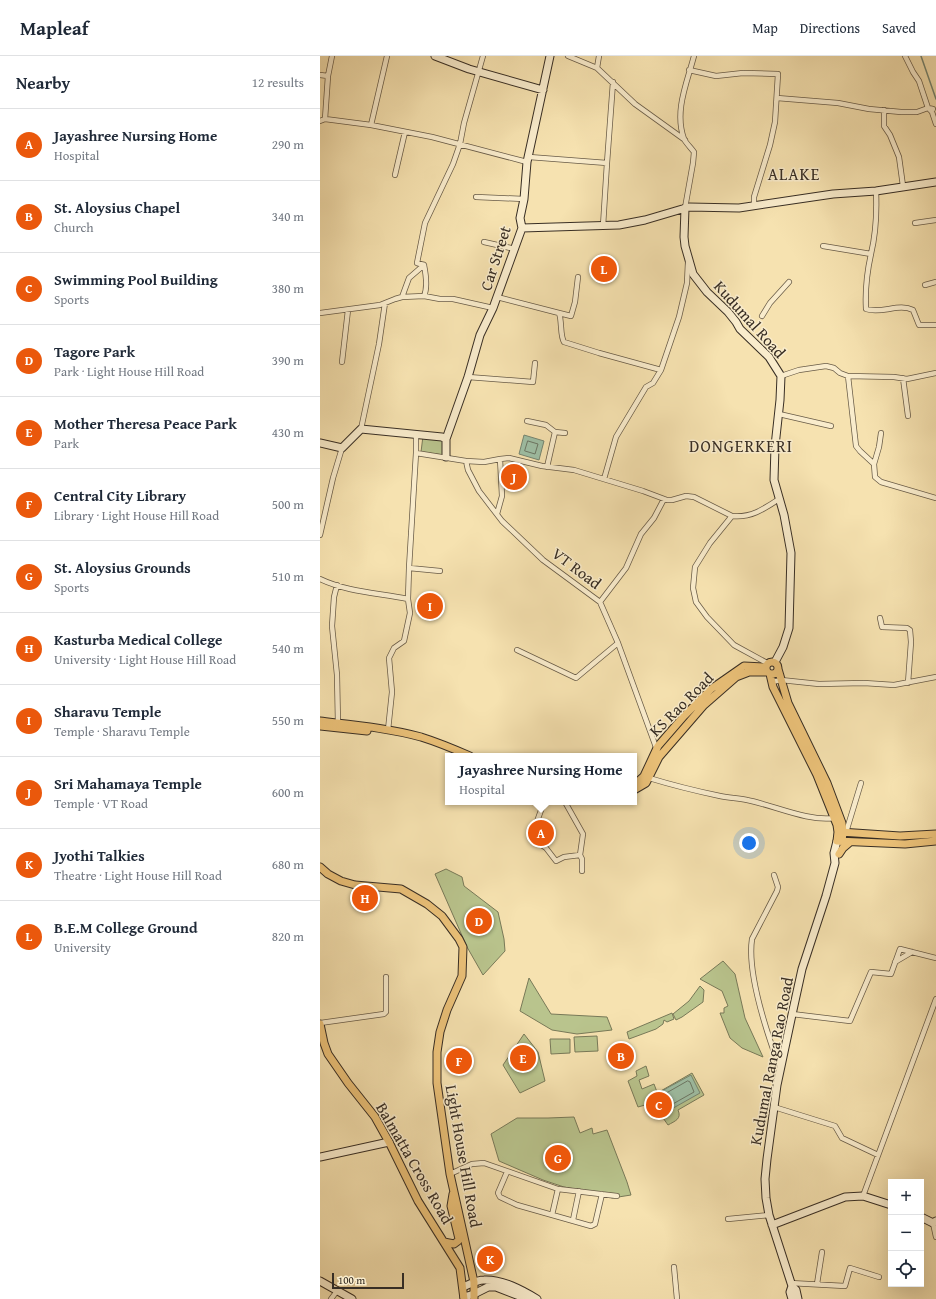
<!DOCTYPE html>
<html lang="en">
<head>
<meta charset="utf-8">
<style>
	:root { --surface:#fff; --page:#f6f6f7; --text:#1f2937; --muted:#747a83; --line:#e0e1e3; --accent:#ea580c }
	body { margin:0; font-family:"Gentium Book Plus",serif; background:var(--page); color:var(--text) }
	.controls { position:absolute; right:12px; bottom:12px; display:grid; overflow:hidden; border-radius:0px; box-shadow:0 4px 16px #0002 }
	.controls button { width:36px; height:36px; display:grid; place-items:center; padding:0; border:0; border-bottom:1px solid var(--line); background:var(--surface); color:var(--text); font:20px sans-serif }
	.scale { position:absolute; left:12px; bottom:10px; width:72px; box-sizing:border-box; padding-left:4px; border:2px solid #382e24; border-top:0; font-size:11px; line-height:14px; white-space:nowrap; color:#382e24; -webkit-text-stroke:3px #f9eccc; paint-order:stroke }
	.you { position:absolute; left:429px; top:787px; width:14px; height:14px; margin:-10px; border:3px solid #fff; border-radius:50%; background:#1a73e8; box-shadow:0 0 0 6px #1a73e833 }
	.badge { display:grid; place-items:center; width:26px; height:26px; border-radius:50%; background:var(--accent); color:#fff; font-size:13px; font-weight:700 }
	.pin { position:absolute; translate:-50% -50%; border:2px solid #fff; box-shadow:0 1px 4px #0006 }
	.popup { position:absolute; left:125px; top:697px; width:192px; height:52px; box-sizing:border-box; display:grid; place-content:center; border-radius:0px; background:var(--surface); filter:drop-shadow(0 1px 3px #0005); font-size:13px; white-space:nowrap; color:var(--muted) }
	.popup b { font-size:15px; color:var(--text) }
	.popup::after { content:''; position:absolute; left:50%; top:100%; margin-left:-8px; border:8px solid transparent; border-top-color:var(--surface) }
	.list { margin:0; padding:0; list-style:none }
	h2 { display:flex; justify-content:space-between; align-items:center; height:52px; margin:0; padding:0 16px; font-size:17px }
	h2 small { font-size:13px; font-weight:400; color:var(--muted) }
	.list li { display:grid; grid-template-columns:26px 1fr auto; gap:12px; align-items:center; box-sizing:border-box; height:72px; padding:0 16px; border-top:1px solid var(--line) }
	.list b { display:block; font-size:15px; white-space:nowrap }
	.list p { margin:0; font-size:13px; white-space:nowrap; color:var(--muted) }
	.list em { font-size:13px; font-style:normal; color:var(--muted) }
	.icon { flex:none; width:22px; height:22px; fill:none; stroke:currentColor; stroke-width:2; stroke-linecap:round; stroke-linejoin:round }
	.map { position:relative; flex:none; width:616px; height:1243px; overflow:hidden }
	header { display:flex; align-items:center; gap:24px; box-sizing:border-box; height:56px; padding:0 20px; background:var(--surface); border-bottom:1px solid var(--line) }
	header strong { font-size:19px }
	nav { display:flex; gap:22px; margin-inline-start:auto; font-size:14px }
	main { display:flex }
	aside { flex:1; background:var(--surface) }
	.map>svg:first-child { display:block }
	.green { fill:#b9c48d; stroke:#787958 }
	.water { fill:#9ebfa5; stroke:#758571 }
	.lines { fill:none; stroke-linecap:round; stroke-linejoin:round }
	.shore { stroke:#6b7664; stroke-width:1 }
	.stream { stroke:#758571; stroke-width:1.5 }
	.street-casing { stroke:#685b47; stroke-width:6 }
	.secondary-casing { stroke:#382e24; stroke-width:9 }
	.primary-casing { stroke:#382e24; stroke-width:9 }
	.street { stroke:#f9eccc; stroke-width:4.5 }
	.secondary { stroke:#f9eccc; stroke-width:7 }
	.primary { stroke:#ebc178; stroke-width:7 }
	.labels { text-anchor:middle; stroke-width:3; stroke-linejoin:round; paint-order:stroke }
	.street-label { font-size:16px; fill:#382e24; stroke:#f9eccc }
	.neighbourhood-label { font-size:17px; letter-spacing:1px; fill:#382e24; stroke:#f9eccc }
</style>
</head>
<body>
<header>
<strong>Mapleaf</strong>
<nav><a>Map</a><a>Directions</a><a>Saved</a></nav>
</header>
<main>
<aside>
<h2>Nearby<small>12 results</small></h2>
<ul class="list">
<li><span class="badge">A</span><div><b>Jayashree Nursing Home</b><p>Hospital</p></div><em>290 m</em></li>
<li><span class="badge">B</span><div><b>St. Aloysius Chapel</b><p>Church</p></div><em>340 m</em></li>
<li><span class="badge">C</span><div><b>Swimming Pool Building</b><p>Sports</p></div><em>380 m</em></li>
<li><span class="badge">D</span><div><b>Tagore Park</b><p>Park · Light House Hill Road</p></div><em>390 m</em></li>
<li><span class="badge">E</span><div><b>Mother Theresa Peace Park</b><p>Park</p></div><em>430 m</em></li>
<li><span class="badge">F</span><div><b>Central City Library</b><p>Library · Light House Hill Road</p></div><em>500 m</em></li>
<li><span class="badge">G</span><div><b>St. Aloysius Grounds</b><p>Sports</p></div><em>510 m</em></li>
<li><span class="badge">H</span><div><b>Kasturba Medical College</b><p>University · Light House Hill Road</p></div><em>540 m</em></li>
<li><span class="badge">I</span><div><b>Sharavu Temple</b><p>Temple · Sharavu Temple</p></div><em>550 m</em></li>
<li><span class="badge">J</span><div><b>Sri Mahamaya Temple</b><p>Temple · VT Road</p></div><em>600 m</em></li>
<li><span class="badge">K</span><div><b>Jyothi Talkies</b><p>Theatre · Light House Hill Road</p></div><em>680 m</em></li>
<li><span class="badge">L</span><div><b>B.E.M College Ground</b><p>University</p></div><em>820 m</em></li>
</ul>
</aside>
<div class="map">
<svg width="616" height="1243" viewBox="0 0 616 1243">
	<rect width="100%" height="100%" fill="#f6e2b0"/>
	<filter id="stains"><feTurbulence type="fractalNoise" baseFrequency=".005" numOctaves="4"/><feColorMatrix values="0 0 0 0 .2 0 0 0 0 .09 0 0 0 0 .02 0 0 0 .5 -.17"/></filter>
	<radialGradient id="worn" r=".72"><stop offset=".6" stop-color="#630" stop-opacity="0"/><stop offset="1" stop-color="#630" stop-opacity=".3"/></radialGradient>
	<path class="green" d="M103,380l23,4 -2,15 -23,-3z
		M126,813l16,8 2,9 34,26 6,27 1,12 -22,24 -16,-28 -32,-73z
		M403,905l12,13 10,44 18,39 -21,-9 -12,-10 -10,-25h4v-5l4,-2 -6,-15 -22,-12z
		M209,922l22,36 56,3 5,13 -35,4 -25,-4 -32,-19z
		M380,930l4,4 -1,12 -21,15 -6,3 -3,-6 16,-13z
		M352,957l2,6 -7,3 -3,-2 -1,4 -7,5 -27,10 -2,-7z
		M204,978l14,18 7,29 -25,12 -17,-28z
		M277,980l1,15 -23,1 -1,-15z
		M230,983h20v14l-19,1z
		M326,1010l3,10 -10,4 3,9 12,-5 3,8 -9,5 4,6 -14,4 -10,-26 9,-5 -1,-5z
		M372,1017l12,22 -26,15c4,9 -3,11 -10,15l-7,-10 -9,-19z
		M254,1061l6,16 12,-5 1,6 14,-4 20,52 4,13 -19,3 -8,-4 -40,-7 -21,-7 -44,-19 -8,-27 26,-16h31z"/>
	<path class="water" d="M204,379l20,6 -5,19 -20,-6z
		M371,1019l9,18 -32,18 -10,-18z"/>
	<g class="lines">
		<path class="shore" d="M208,385l10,3 -3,10 -10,-3z
			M368,1025l2,1 4,10 -23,13 -2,-1 -5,-8 1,-2z"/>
		<path class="stream" d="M601,0l15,43"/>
		<defs>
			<path id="street" d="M248,0l29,12 38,36 50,36
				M585,0l8,16 6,9 9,27 4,4 4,12
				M277,12l2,-12
				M369,14l27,6 27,-3 35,1 -3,48 -5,23 -16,52v9
				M0,19l8,1
				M457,42l61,5 31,6 32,3h16l11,-4 5,1
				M564,54v16l6,9 9,22 4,29
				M5,63l3,-43 4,-20
				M0,65l5,-2 46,6 61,12 95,25
				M51,69l16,-69
				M209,101l78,6
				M75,119l10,-43
				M156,141l48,2
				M365,152l8,-45 1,-11c-3,-4 -8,-9 -10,-13 -10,-28 3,-56 10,-83
				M595,167l21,-3
				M283,170l4,-63 6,-81
				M164,186l31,7
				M503,190l48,8c5,-21 6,-41 5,-63
				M551,198c-4,18 -6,37 -5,55 16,5 33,-6 47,1l6,15h17
				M605,229l11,-3
				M104,240c4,-9 2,-21 0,-31l-7,-2 8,-40 28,-59 7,-20 4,-21 19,-67
				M82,241l7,-19 15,-13
				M177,241l62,16c3,8 1,23 5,29l35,11 62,17
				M0,257l60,-8 15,-6 7,-2 22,-1 16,3h13l40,9
				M239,257l12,3 4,-14 3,-25
				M442,260l8,-13 19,-21
				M22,306l6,-52
				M461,320l18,-6 27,-4 8,2 6,5 8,3 46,1 13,2 29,-6
				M528,320l8,70 4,5 14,13 1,13 6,5 55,16
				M148,321l65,5 2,-19
				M583,322l5,38
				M459,358l52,12
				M207,365l19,4 9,7 10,1
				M41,373l18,-85 6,-41
				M96,397l50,8 2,9 11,21 23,30 41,39 57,42 18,41 39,107
				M146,405l18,1 16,-3 9,-1 33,8 32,4 69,21 24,9h5l14,-4 8,1 38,19
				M554,408l5,-17 2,-14
				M227,411l8,-35
				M284,423l12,-42 30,-50 7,-4 8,-13 18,-53 8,-34 1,-21
				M177,458l5,-18 -2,-37
				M0,479l13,-57 9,-30
				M89,512l31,3
				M0,523c27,13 59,14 88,20
				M17,529l-3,12 -2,29 5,49 1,49
				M280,546l26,-34 15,-34 13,-16 10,-19
				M560,562l2,9 25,1 3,2 1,12 -3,41
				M197,594l59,28 42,-35
				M447,607l-33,-18 -27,-28 -11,-15 -3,-14 2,-21 15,-24 22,-27c19,2 32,-7 47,-17
				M452,626l9,-2 38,4 45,-1 30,2 42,-8
				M68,674l4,-38 -3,-34 5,-10 10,-7 6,-28 -2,-14 1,-31 7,-115v-19
				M329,722c23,7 47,13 71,18 9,2 18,2 27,4 26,5 62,22 87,18
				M224,746l-13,36 15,10 10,13 8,-4 16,-2
				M245,746l18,32 -3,21 2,4v12
				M527,773l14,-46
				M454,819l4,12 -1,4 -25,48c-5,34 14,91 26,124l3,1
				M575,906l17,-10
				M472,958l58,7 21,-49 20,2 9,-25 36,9
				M0,967l64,-9 2,-2v-35
				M454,1051l61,19 7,12 36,17
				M187,1116l-9,21 2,4 17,8 74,21 4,-2 7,-30
				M130,1118l22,-10 12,-1 74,26 59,7
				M543,1140l73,-197
				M232,1159l6,-26
				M408,1163l41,-4
				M253,1164l6,-29
				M613,1167l3,14
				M354,1211l3,32
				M470,1227l55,3 5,-18 29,9
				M497,1228l5,-32
				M11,1243l6,-8"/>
			<path id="secondary" d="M115,0l34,13 74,21
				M365,152l-1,29 1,9 8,28 14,18 21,20 8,10 4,7 29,28 12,19 -1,24 -5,46 -1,34 10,35 7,38 -2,75 -6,19 -8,15
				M202,172l97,-3 26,-5 44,-13 50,1 94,-14 43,-3 60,-9
				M0,387l22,5 19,-19 81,8 4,2
				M126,401v-18l22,-62 12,-42 13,-27 29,-80 -2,-10 4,-19 3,-37 23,-106
				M0,1101l69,-15
				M601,1161l12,6 3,-2
				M452,1169l73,-28 18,-1 28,9
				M0,1225l32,18
				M472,1230l4,4 2,9
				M143,1231c7,-3 14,-7 21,-7 18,-1 38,10 53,19
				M144,1241l10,-3 14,-7h8l31,12
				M472,1243l-2,-7 2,-6 -23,-71 -3,-17 -1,-19 2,-20 10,-74 16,-75 9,-41 24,-73 9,-33 -1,-10 3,-12"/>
			<path id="primary" d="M446 612a6 6 0 1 1 12 0a6 6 0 1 1-12 0Z
				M458,613l10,34 39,80 15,40 1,9 -1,10
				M450,618l3,13 44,88 20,50 1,7 -1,9 68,3 31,-3
				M0,665c34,4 68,7 101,16 16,5 33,12 49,19
				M0,670l47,5
				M314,729l10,-9 14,-30 26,-30 27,-27 33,-23 21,1
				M314,734l12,-7 13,-26 45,-52 32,-28 13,-5h18
				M520,776l60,4 36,-2
				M519,798l4,-6 7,-6
				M0,811l8,7 13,7 14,4 46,4 26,15 15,12 17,23 4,8 -1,29 -15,34 -7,22 -3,20v31l13,91 24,108v17
				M0,968l4,19 4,11 20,29 27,34 14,25 29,59 42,67 4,31
				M124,1186l10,2 4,-3 1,-2 -8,-33 2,-12"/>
		</defs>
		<use href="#street" class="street-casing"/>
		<use href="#secondary" class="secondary-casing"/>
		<use href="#primary" class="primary-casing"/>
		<use href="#street" class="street"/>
		<use href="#secondary" class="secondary"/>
		<use href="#primary" class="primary"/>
	</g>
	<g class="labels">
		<g class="street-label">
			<text transform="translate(175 202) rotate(-72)" y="6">Car Street</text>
			<text transform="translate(430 263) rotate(48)" y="6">Kudumal Road</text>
			<text transform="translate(257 512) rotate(37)" y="6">VT Road</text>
			<text transform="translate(361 648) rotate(-45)" y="6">KS Rao Road</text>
			<text transform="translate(451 1005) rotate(-79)" y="6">Kudumal Ranga Rao Road</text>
			<text transform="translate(144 1100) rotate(80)" y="6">Light House Hill Road</text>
			<text transform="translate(95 1107) rotate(60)" y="6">Balmatta Cross Road</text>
		</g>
		<g class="neighbourhood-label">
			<text x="474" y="124">ALAKE</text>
			<text x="421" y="396">DONGERKERI</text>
		</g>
	</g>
	<rect width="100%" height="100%" filter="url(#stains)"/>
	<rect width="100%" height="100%" fill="url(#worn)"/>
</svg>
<div class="controls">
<button>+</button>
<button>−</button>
<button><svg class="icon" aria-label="locate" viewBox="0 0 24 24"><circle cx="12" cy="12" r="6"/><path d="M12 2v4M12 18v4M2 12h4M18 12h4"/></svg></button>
</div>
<div class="scale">100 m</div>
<div class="you"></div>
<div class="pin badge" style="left:221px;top:777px">A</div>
<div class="popup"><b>Jayashree Nursing Home</b>Hospital</div>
<div class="pin badge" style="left:301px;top:1000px">B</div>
<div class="pin badge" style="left:339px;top:1049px">C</div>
<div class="pin badge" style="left:159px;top:865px">D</div>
<div class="pin badge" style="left:203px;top:1002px">E</div>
<div class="pin badge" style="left:139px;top:1005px">F</div>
<div class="pin badge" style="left:238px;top:1102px">G</div>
<div class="pin badge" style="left:45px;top:842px">H</div>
<div class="pin badge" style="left:110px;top:550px">I</div>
<div class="pin badge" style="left:194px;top:421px">J</div>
<div class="pin badge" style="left:170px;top:1203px">K</div>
<div class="pin badge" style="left:284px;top:213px">L</div>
</div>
</main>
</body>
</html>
